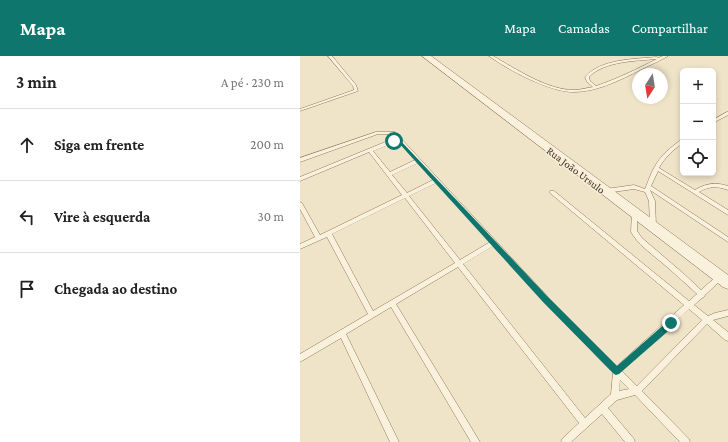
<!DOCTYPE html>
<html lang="pt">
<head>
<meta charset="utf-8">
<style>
	:root { --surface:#fff; --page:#f2f2f2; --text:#222; --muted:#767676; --line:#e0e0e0; --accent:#0f766e }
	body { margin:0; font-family:"Crimson Pro",serif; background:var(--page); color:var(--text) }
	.controls { position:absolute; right:12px; top:12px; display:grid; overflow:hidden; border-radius:6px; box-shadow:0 2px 6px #0003 }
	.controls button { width:36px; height:36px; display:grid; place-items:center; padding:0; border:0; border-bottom:1px solid var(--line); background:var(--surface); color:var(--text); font:20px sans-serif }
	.compass { position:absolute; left:332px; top:12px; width:36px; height:36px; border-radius:50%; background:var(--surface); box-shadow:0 2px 6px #0003; rotate:192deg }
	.stop { position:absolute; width:12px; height:12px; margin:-9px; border:3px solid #0f766e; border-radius:50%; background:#fff }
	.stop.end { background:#0f766e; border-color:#fff; box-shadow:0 1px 4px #0008 }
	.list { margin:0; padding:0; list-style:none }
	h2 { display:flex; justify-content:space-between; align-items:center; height:52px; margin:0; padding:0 16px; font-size:17px }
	h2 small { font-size:13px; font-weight:400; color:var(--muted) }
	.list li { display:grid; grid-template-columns:26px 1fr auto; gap:12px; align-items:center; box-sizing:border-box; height:72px; padding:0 16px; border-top:1px solid var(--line) }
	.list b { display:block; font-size:15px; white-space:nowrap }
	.list em { font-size:13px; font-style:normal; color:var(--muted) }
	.icon { flex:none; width:22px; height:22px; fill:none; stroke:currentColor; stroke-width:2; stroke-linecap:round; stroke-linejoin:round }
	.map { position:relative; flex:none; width:428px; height:386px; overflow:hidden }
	header { display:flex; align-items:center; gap:24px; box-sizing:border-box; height:56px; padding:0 20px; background:var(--accent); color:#fff }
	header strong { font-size:19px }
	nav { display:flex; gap:22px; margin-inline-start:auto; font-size:14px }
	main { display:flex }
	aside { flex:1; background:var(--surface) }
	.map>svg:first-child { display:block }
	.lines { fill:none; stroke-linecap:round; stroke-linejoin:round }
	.service-casing { stroke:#8d765c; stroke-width:1 }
	.minor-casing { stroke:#8d765c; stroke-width:1 }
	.service { fill:#faf1dc; fill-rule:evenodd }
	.minor { fill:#faf1dc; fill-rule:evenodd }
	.route { fill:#0f766e }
	.labels { text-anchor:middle; stroke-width:3; stroke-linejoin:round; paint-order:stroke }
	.street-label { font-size:11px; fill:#3d2e20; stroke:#f7eed8 }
</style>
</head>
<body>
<header>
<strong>Mapa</strong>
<nav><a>Mapa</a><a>Camadas</a><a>Compartilhar</a></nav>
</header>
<main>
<aside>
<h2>3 min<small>A pé · 230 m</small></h2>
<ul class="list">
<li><svg class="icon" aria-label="ahead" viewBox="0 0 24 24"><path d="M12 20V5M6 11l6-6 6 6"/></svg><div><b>Siga em frente</b></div><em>200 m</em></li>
<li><svg class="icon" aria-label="left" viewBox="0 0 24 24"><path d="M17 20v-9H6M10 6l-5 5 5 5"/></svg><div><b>Vire à esquerda</b></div><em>30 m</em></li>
<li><svg class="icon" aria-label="arrive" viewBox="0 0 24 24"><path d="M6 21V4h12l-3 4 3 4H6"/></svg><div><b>Chegada ao destino</b></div></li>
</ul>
</aside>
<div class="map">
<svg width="428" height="386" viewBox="0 0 428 386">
	<rect width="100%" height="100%" fill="#f0e4c8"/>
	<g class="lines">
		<defs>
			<path id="service" d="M28,0h4l24,29 2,6 -58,20v-2l54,-19 -1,-4z
				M189,0h4c23,13 54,34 81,34 6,0 12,-2 19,-3l-6,-5 -2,-5c15,-18 50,-18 72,-20l1,1 5,-2h5c-7,4 -15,8 -22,11 -22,11 -47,25 -73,25 -23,0 -65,-22 -84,-36zM357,3c-20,10 -40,20 -61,27l-6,-5 -1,-4c15,-16 47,-16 68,-18z
				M427,56h1v3l-15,8v-3z
				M76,76h19l153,165 69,69 67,-61 -134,-112 -1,-1 1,-1h4l135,110 8,-7c-12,-11 -25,-23 -37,-33 -11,-9 -22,-17 -29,-29l1,-20h4l1,1v18l5,7 42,36 17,16 17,-15 2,-1 2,1 1,2 -1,2 -17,16 -1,2 -2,1 -8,7 14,11 7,-3 13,-3v6l-15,4 15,12v9l-3,-1 -18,-16 -65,67 47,48 1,3h-10l-45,-47 -18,5 -9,8 26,31 1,3h-10l-23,-28 -31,28h-10l1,-3 17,-16 -121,-156 -62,37 84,138h-9l-80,-135 -45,27 53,108h-9l-49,-104 -41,24v-8l68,-40 -41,-77 -27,12v-5l15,-7 -15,-28v-7l2,1 18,32 82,-40 -33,-43 -69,29v-4l95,-39 -3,-4h-14l-78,28v-4zM98,85l17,19 -25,12 -17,-21zM118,107l15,17 -26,13 -15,-18zM136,127l54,59 -30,18 -51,-64zM105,142l50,65 -82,48 -41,-77zM193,190l51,55 69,72 -2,21 -26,24 -122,-154zM389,253l13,11 -65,66 -15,-15zM320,324l9,9 -10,2z
				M381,84h2v3c-10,7 -18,14 -24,25l36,22c11,-7 21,-8 33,-4v4c-11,-4 -19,-4 -29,2l29,18v5l-70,-44 -7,15 77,51v5l-78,-52 5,11 1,25 -3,2 -3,-2 -1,-25 -4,-9 -11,-3 -28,4 -3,-2 3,-2 28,-4 11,4c3,-7 6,-16 9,-21 6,-12 17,-21 27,-28z"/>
			<path id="minor" d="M122,0h9l297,219v14l-5,-2z"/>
		</defs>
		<use href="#service" class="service-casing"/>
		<use href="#minor" class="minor-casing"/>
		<use href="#service" class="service"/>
		<use href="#minor" class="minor"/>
	</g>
	<path class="route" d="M98,82l150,159 69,69 51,-45h6v5l-55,48 -3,1 -2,-1 -71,-72 -146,-161 -3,1 -2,-1z"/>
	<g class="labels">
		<g class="street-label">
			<text transform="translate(276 114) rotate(37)" y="4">Rua João Ursulo</text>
		</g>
	</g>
</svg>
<div class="controls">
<button>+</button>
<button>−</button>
<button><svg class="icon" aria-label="locate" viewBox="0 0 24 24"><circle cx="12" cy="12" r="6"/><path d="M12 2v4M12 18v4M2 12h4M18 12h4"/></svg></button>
</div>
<svg class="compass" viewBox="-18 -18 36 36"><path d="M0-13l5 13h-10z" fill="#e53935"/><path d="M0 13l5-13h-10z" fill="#767676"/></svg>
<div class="stop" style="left:94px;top:85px"></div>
<div class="stop end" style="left:371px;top:267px"></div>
</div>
</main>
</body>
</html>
